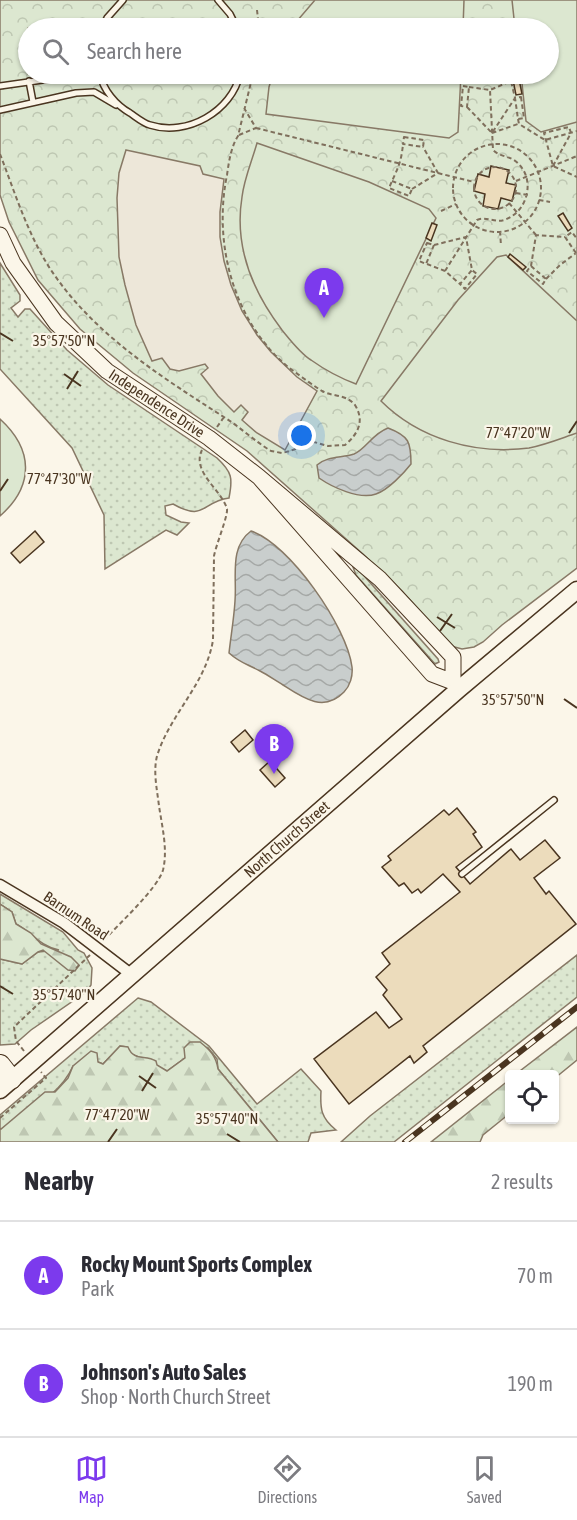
<!DOCTYPE html>
<html lang="en">
<head>
<meta charset="utf-8">
<style>
	:root { --surface:#fff; --page:#f7f7f7; --text:#2b2b33; --muted:#7c7c81; --line:#e1e1e2; --accent:#7c3aed }
	body { margin:0; font-family:"Asap Condensed",sans-serif; background:var(--page); color:var(--text) }
	.controls { position:absolute; right:18px; bottom:18px; display:grid; overflow:hidden; border-radius:6px; box-shadow:0 2px 4px #0004 }
	.controls button { width:54px; height:54px; display:grid; place-items:center; padding:0; border:0; border-bottom:2px solid var(--line); background:var(--surface); color:var(--text); font:30px sans-serif }
	.you { position:absolute; left:302px; top:436px; width:21px; height:21px; margin:-15px; border:4px solid #fff; border-radius:50%; background:#1a73e8; box-shadow:0 0 0 9px #1a73e833 }
	.badge { display:grid; place-items:center; width:39px; height:39px; border-radius:50%; background:var(--accent); color:#fff; font-size:20px; font-weight:700 }
	.pin { position:absolute; translate:-50% -50px; filter:drop-shadow(0 2px 3px #0008) }
	.pin::after { content:''; position:absolute; top:32px; width:21px; height:18px; background:inherit; clip-path:polygon(0 0,100% 0,50% 100%) }
	.list { margin:0; padding:0; list-style:none }
	h2 { display:flex; justify-content:space-between; align-items:center; height:78px; margin:0; padding:0 24px; font-size:26px }
	h2 small { font-size:20px; font-weight:400; color:var(--muted) }
	.list li { display:grid; grid-template-columns:39px 1fr auto; gap:18px; align-items:center; box-sizing:border-box; height:108px; padding:0 24px; border-top:2px solid var(--line) }
	.list b { display:block; font-size:22px; white-space:nowrap }
	.list p { margin:0; font-size:20px; white-space:nowrap; color:var(--muted) }
	.list em { font-size:20px; font-style:normal; color:var(--muted) }
	.icon { flex:none; width:33px; height:33px; fill:none; stroke:currentColor; stroke-width:2; stroke-linecap:round; stroke-linejoin:round }
	.map { position:relative; flex:none; width:577px; height:1142px; overflow:hidden }
	.search { position:absolute; background:var(--surface); box-shadow:0 2px 4px #0004; left:18px; right:18px; top:18px; height:66px; display:flex; align-items:center; gap:15px; box-sizing:border-box; padding:0 21px; border-radius:33px; color:var(--muted); font-size:22px }
	.sheet { height:294px; background:var(--surface) }
	nav { display:flex; justify-content:space-around; align-items:center; box-sizing:border-box; height:84px; border-top:2px solid var(--line); background:var(--surface); font-size:16px; color:var(--muted) }
	nav a { display:grid; justify-items:center; gap:3px }
	nav .on { color:var(--accent) }
	.map>svg:first-child { display:block }
	.grass { fill:url(#grass-dots); stroke:#887966; stroke-width:1.5 }
	.forest { fill:url(#forest-firs); stroke:#887966; stroke-width:1.5 }
	.park { fill:url(#park-crowns); stroke:#887966; stroke-width:1.5; fill-rule:evenodd }
	.pitch { fill:#dce7d0; stroke:#887966; stroke-width:1.5 }
	.parking { fill:#ede7d9; stroke:#887966; stroke-width:1.5 }
	.water { fill:url(#water-waves); stroke:#887966; stroke-width:1.5 }
	.building { fill:#ecdcbc; stroke:#4a3520; stroke-width:1.5 }
	.lines { fill:none; stroke-linecap:round; stroke-linejoin:round }
	.lane-casing { stroke:#4a3520; stroke-width:8 }
	.street-casing { stroke:#4a3520; stroke-width:13 }
	.secondary-casing { stroke:#4a3520; stroke-width:17 }
	.primary-casing { stroke:#4a3520; stroke-width:19 }
	.highway-casing { stroke:#4a3520; stroke-width:22 }
	.path { stroke:#7f6f5c; stroke-width:2; stroke-dasharray:4.5 3; stroke-linecap:butt }
	.lane { stroke:#fbf6e9; stroke-width:5 }
	.street { stroke:#fbf6e9; stroke-width:10 }
	.secondary { stroke:#fbf6e9; stroke-width:15 }
	.primary { stroke:#fbf6e9; stroke-width:16 }
	.highway { stroke:#fbf6e9; stroke-width:20 }
	.rail-casing { stroke:#4a3520; stroke-width:6 }
	.rail { stroke:#fbf6e9; stroke-width:4; stroke-dasharray:11; stroke-linecap:butt }
	.ticks { fill:none; stroke:#4a3520; stroke-width:2 }
	.labels { text-anchor:middle; stroke-width:4.5; stroke-linejoin:round; paint-order:stroke }
	.street-label { font-size:15px; fill:#4a3520; stroke:#fbf6e9 }
	.ticks-label { font-size:15px; text-anchor:middle; fill:#4a3520; stroke:#fbf6e9; stroke-width:4.5; stroke-linejoin:round; paint-order:stroke }
</style>
</head>
<body>
<div class="map">
<svg width="577" height="1142" viewBox="0 0 577 1142">
	<defs>
		<pattern id="grass-dots" width="8" height="8" patternUnits="userSpaceOnUse" patternTransform="scale(1.5)"><rect width="8" height="8" fill="#dce7d0"/><path d="M2 2h.1M6 6h.1" fill="none" stroke="#bec7b2" stroke-width="1.8" stroke-linecap="round"/></pattern>
		<pattern id="forest-firs" width="22" height="20" patternUnits="userSpaceOnUse" patternTransform="scale(1.5)"><rect width="22" height="20" fill="#dce7d0"/><path d="M5 1l3.5 6h-7zM16 11l3.5 6h-7z" fill="#bec7b2"/></pattern>
		<pattern id="park-crowns" width="20" height="18" patternUnits="userSpaceOnUse" patternTransform="scale(1.5)"><rect width="20" height="18" fill="#dce7d0"/><path d="M2 6a3 3 0 1 1 6 0M12 15a3 3 0 1 1 6 0" fill="none" stroke="#bec7b2"/></pattern>
		<pattern id="water-waves" width="16" height="10" patternUnits="userSpaceOnUse" patternTransform="scale(1.5)"><rect width="16" height="10" fill="#c9cecd"/><path d="M0 5q4-4 8 0t8 0" fill="none" stroke="#a5a8a6"/></pattern>
	</defs>
	<rect width="100%" height="100%" fill="#fbf6e9"/>
	<path class="grass" d="M0,263l20,32v6l-9,7 7,9 7,-8h5l37,41 41,35 109,73c15,14 16,20 12,40 -28,4 -24,24 -56,6l-8,2 1,9 15,7 8,1 -12,12 -11,-5 -61,39 -1,-54 -32,-67 -72,-79z
		M353,567l5,2 80,90 1,3 -4,2 -79,-89z
		M0,894l63,38 15,18 6,3 8,15 -1,17 -5,7 -55,38 -16,14 -15,1v-86l22,5 16,-12 21,-2c-18,-3 -28,-18 -43,-26l-4,-12 -12,-8z
		M577,955v42l-183,145h-53l29,-26z
		M138,998l13,4 58,44 48,58 44,-35 20,22c-1,18 0,27 15,39l-25,3 -3,9h-30l-60,-73 -1,-10 -9,-11 -23,10 -18,13 -37,-18 -3,-6 -7,-1 -17,18 -5,-2 -25,4c-13,30 -47,46 -73,64v-15z"/>
	<path class="forest" d="M0,904l12,8 4,12 15,9 10,11 30,13 8,8 -4,6 -7,-1 -25,-20 -5,2 -16,12 -22,-5z
		M577,1027v33l-22,18 -1,-4h-38z
		M190,1042h10c10,8 16,14 18,27l60,73h-278v-12l45,-38h10l13,-14 5,-12 18,-15 6,2 1,9 5,2 17,-18 8,1c6,15 17,7 28,14l1,4 10,6 18,-13 -1,-10z
		M509,1080v34l-26,21 -3,7h-49z"/>
	<path class="park" d="M0,0h577v568l-75,57 -19,17 -9,5 -12,2 -11,-3 -49,-55 -39,-37 -116,-103 -114,-78 -53,-44 -42,-49 -29,-58 -9,-27zM28,28h520v46h-520z"/>
	<path class="pitch" d="M315,0h149l-1,28h-172z
		M512,0h65v122l-36,10 -15,-11 -5,-47h27v-46h-33z
		M273,74h188l-3,58 -9,6 -183,-24 3,-27z
		M257,143l112,39 60,27 7,9 -80,166c-16,-6 -31,-14 -45,-24 -11,-7 -20,-19 -29,-30 -29,-38 -48,-84 -40,-133 2,-18 10,-36 15,-54z
		M506,255l71,66v112c-15,5 -32,12 -48,15 -54,7 -110,-9 -148,-47l77,-101 39,-43z
		M0,419c33,30 35,66 0,97z"/>
	<path class="parking" d="M126,150l74,16 3,8 21,5 -4,33v25l4,24 7,24 11,26 15,24 14,17 26,25 20,14 -32,59 -28,-17 -15,-13 6,-8 -7,-7 -7,7 -16,-16 -17,-22 7,-6 -3,-4 -26,7 -9,-2 -8,-11 -10,3 -16,-36 -11,-40 -6,-28 -2,-59 2,-25z"/>
	<path class="water" d="M388,428c21,8 23,14 23,36 -7,9 -23,26 -35,30 -17,6 -44,-7 -57,-16l-2,-13c10,-9 25,-7 37,-11 12,-5 18,-20 34,-26z
		M251,531c39,13 96,96 101,136 1,9 -2,19 -8,25 -20,21 -41,6 -61,-7 -7,-4 -15,-10 -23,-14 -13,-7 -20,-8 -31,-18 2,-18 5,-35 6,-52 2,-24 -6,-54 16,-70z"/>
	<path class="building" d="M518,74l4,20 -6,1 -4,-20z
		M491,166l18,4 -3,13 10,2 -4,16 -11,-3 -3,11 -15,-3 2,-12 -11,-3 4,-17 11,3z
		M563,213l9,15 -4,3 -10,-15z
		M432,223l5,2 -6,16 -5,-3z
		M510,254l16,13 -3,3 -15,-13z
		M35,531l9,11 -24,21 -9,-10z
		M245,730l8,10 -14,12 -8,-10z
		M270,761l15,17 -10,9 -15,-17z
		M457,808l19,24 -3,2 9,13 -26,20 14,17 41,-35 9,11 25,-20 15,18 -26,20 12,16 3,-3 27,33 -153,122 4,6 -13,11 -4,-7 -61,48 -35,-45 62,-47 13,16 13,-9 -19,-24 4,-5 -11,-13 14,-13 -8,-11 78,-61 -17,-18 -22,19 -3,-4 -6,4 -8,-10 -5,3 -17,-19 9,-7 -3,-4 56,-46 5,5z"/>
	<g class="lines">
		<defs>
			<path id="lane" d="M218,0l12,14 7,14
				M102,28l5,-10 16,-18
				M100,74c3,16 16,31 30,39 6,4 13,10 20,12 37,12 82,-14 90,-51
				M29,81l4,21
				M0,86l71,-10 4,-2
				M0,110l76,-17 18,-1 22,13
				M462,874l92,-74"/>
			<path id="street" d="M0,885l64,38 68,52"/>
			<g id="secondary">
				<path id="s1" d="M0,235l13,28 43,60 51,48 102,67 50,39 121,102 73,78v25l-21,-8 -173,-197"/>
			</g>
			<g id="primary">
				<path id="s2" d="M0,1090l459,-401 118,-99"/>
			</g>
			<path id="highway" d="M0,1065l11,14"/>
		</defs>
		<use href="#lane" class="lane-casing"/>
		<use href="#street" class="street-casing"/>
		<use href="#secondary" class="secondary-casing"/>
		<use href="#primary" class="primary-casing"/>
		<use href="#highway" class="highway-casing"/>
		<path class="path" d="M257,10l2,18
			M463,86l6,1 -2,20 -6,-1z
			M521,97l3,21 -6,1 -3,-21z
			M467,107l25,26 23,-35 -4,-17 -21,9 -21,-3
			M518,119l1,5 26,16 32,-9
			M256,128l218,54
			M492,133l26,-9
			M239,135l17,-7 -12,-20
			M404,137l20,3 -1,7 -20,-3z
			M453 188a44 44 0 1 1 88 0a44 44 0 1 1-88 0Z
			M0,154c15,39 28,81 51,116 43,65 112,108 176,149 15,10 29,23 44,32l11,2 8,-2 24,-9 14,4 17,-1c13,-11 20,-24 10,-40 -9,-11 -22,-8 -33,-14 -11,-7 -23,-16 -34,-24 -55,-46 -75,-124 -61,-192 2,-14 4,-28 11,-39l15,-62
			M553,166l18,-33 -2,-6 -25,6 9,33 24,11
			M474 188a21 21 0 1 1 42 0a21 21 0 1 1-42 0Z
			M392,181l20,8 -3,7 -20,-8c8,-19 12,-23 14,-44
			M516,181l61,-25
			M412,189l26,-16 -15,-26
			M516,193l12,2
			M539,200l11,2
			M509,203l27,32
			M441,211l15,-7
			M500,231l1,15
			M427,243l7,2 -8,19 -7,-3z
			M434,245l32,-8 6,33 5,4 -12,15 -5,-5 12,-14
			M576,253l-11,-16 7,-5 5,7
			M427,264l18,7 15,13
			M531,266l15,13 -3,5 -16,-13 4,-5 5,-31 29,2
			M445,271l32,-51c9,-4 18,3 27,0 25,-8 33,-44 10,-60 -7,-4 -15,-4 -21,-10l-3,-60
			M546,279l14,-14 16,-12
			M217,427l7,-10
			M104,940c14,-15 54,-52 59,-70 5,-20 -1,-44 -4,-64 -2,-17 -6,-34 -2,-50 13,-42 49,-72 56,-116l1,-84c2,-11 14,-40 13,-47 -5,-19 -36,-37 -25,-59
			M24,1051l-8,-10 -2,-14 76,-72
			M0,1118l46,-40 -5,-6"/>
		<use href="#lane" class="lane"/>
		<use href="#street" class="street"/>
		<use href="#secondary" class="secondary"/>
		<use href="#primary" class="primary"/>
		<use href="#highway" class="highway"/>
		<defs>
			<path id="rail" d="M405,1142l172,-135"/>
		</defs>
		<use href="#rail" class="rail-casing"/>
		<use href="#rail" class="rail"/>
	</g>
	<path class="ticks" d="M0,333l13,8M64,374l17,12M67,389l11,-18M569,433l8,-12M0,491l8,-12M437,617l18,11M440,631l12,-17M564,699l13,9M0,986l13,8M139,1076l17,12M142,1091l11,-18M227,1134l13,8M108,1142l9,-13"/>
	<g class="labels">
		<g class="street-label">
			<text dy="5" stroke="none"><textPath href="#s1" startOffset="234">Independence Drive</textPath></text>
			<text dy="5" stroke="none"><textPath href="#s2" startOffset="381">North Church Street</textPath></text>
			<text transform="translate(76 916) rotate(34)" y="5">Barnum Road</text>
		</g>
	</g>
	<g class="ticks-label">
		<text x="64" y="346">35°57'50"N</text>
		<text x="518" y="438">77°47'20"W</text>
		<text x="59" y="484">77°47'30"W</text>
		<text x="513" y="705">35°57'50"N</text>
		<text x="64" y="1000">35°57'40"N</text>
		<text x="117" y="1120">77°47'20"W</text>
		<text x="227" y="1124">35°57'40"N</text>
	</g>
</svg>
<div class="controls">
<button><svg class="icon" aria-label="locate" viewBox="0 0 24 24"><circle cx="12" cy="12" r="6"/><path d="M12 2v4M12 18v4M2 12h4M18 12h4"/></svg></button>
</div>
<div class="you"></div>
<div class="pin badge" style="left:324px;top:318px">A</div>
<div class="pin badge" style="left:274px;top:774px">B</div>
<div class="search"><svg class="icon" aria-label="search" viewBox="0 0 24 24"><circle cx="10" cy="10" r="6"/><path d="M15 15l6 6"/></svg>Search here</div>
</div>
<section class="sheet">
<h2>Nearby<small>2 results</small></h2>
<ul class="list">
<li><span class="badge">A</span><div><b>Rocky Mount Sports Complex</b><p>Park</p></div><em>70 m</em></li>
<li><span class="badge">B</span><div><b>Johnson's Auto Sales</b><p>Shop · North Church Street</p></div><em>190 m</em></li>
</ul>
</section>
<nav>
<a class="on"><svg class="icon" aria-label="map" viewBox="0 0 24 24"><path d="M3 6l6-2 6 2 6-2v14l-6 2-6-2-6 2zM9 4v14M15 6v14"/></svg>Map</a>
<a><svg class="icon" aria-label="directions" viewBox="0 0 24 24"><path d="M12 3l9 9-9 9-9-9zM9 14v-3h6M13 9l2 2-2 2"/></svg>Directions</a>
<a><svg class="icon" aria-label="saved" viewBox="0 0 24 24"><path d="M7 4h10v16l-5-4-5 4z"/></svg>Saved</a>
</nav>
</body>
</html>
